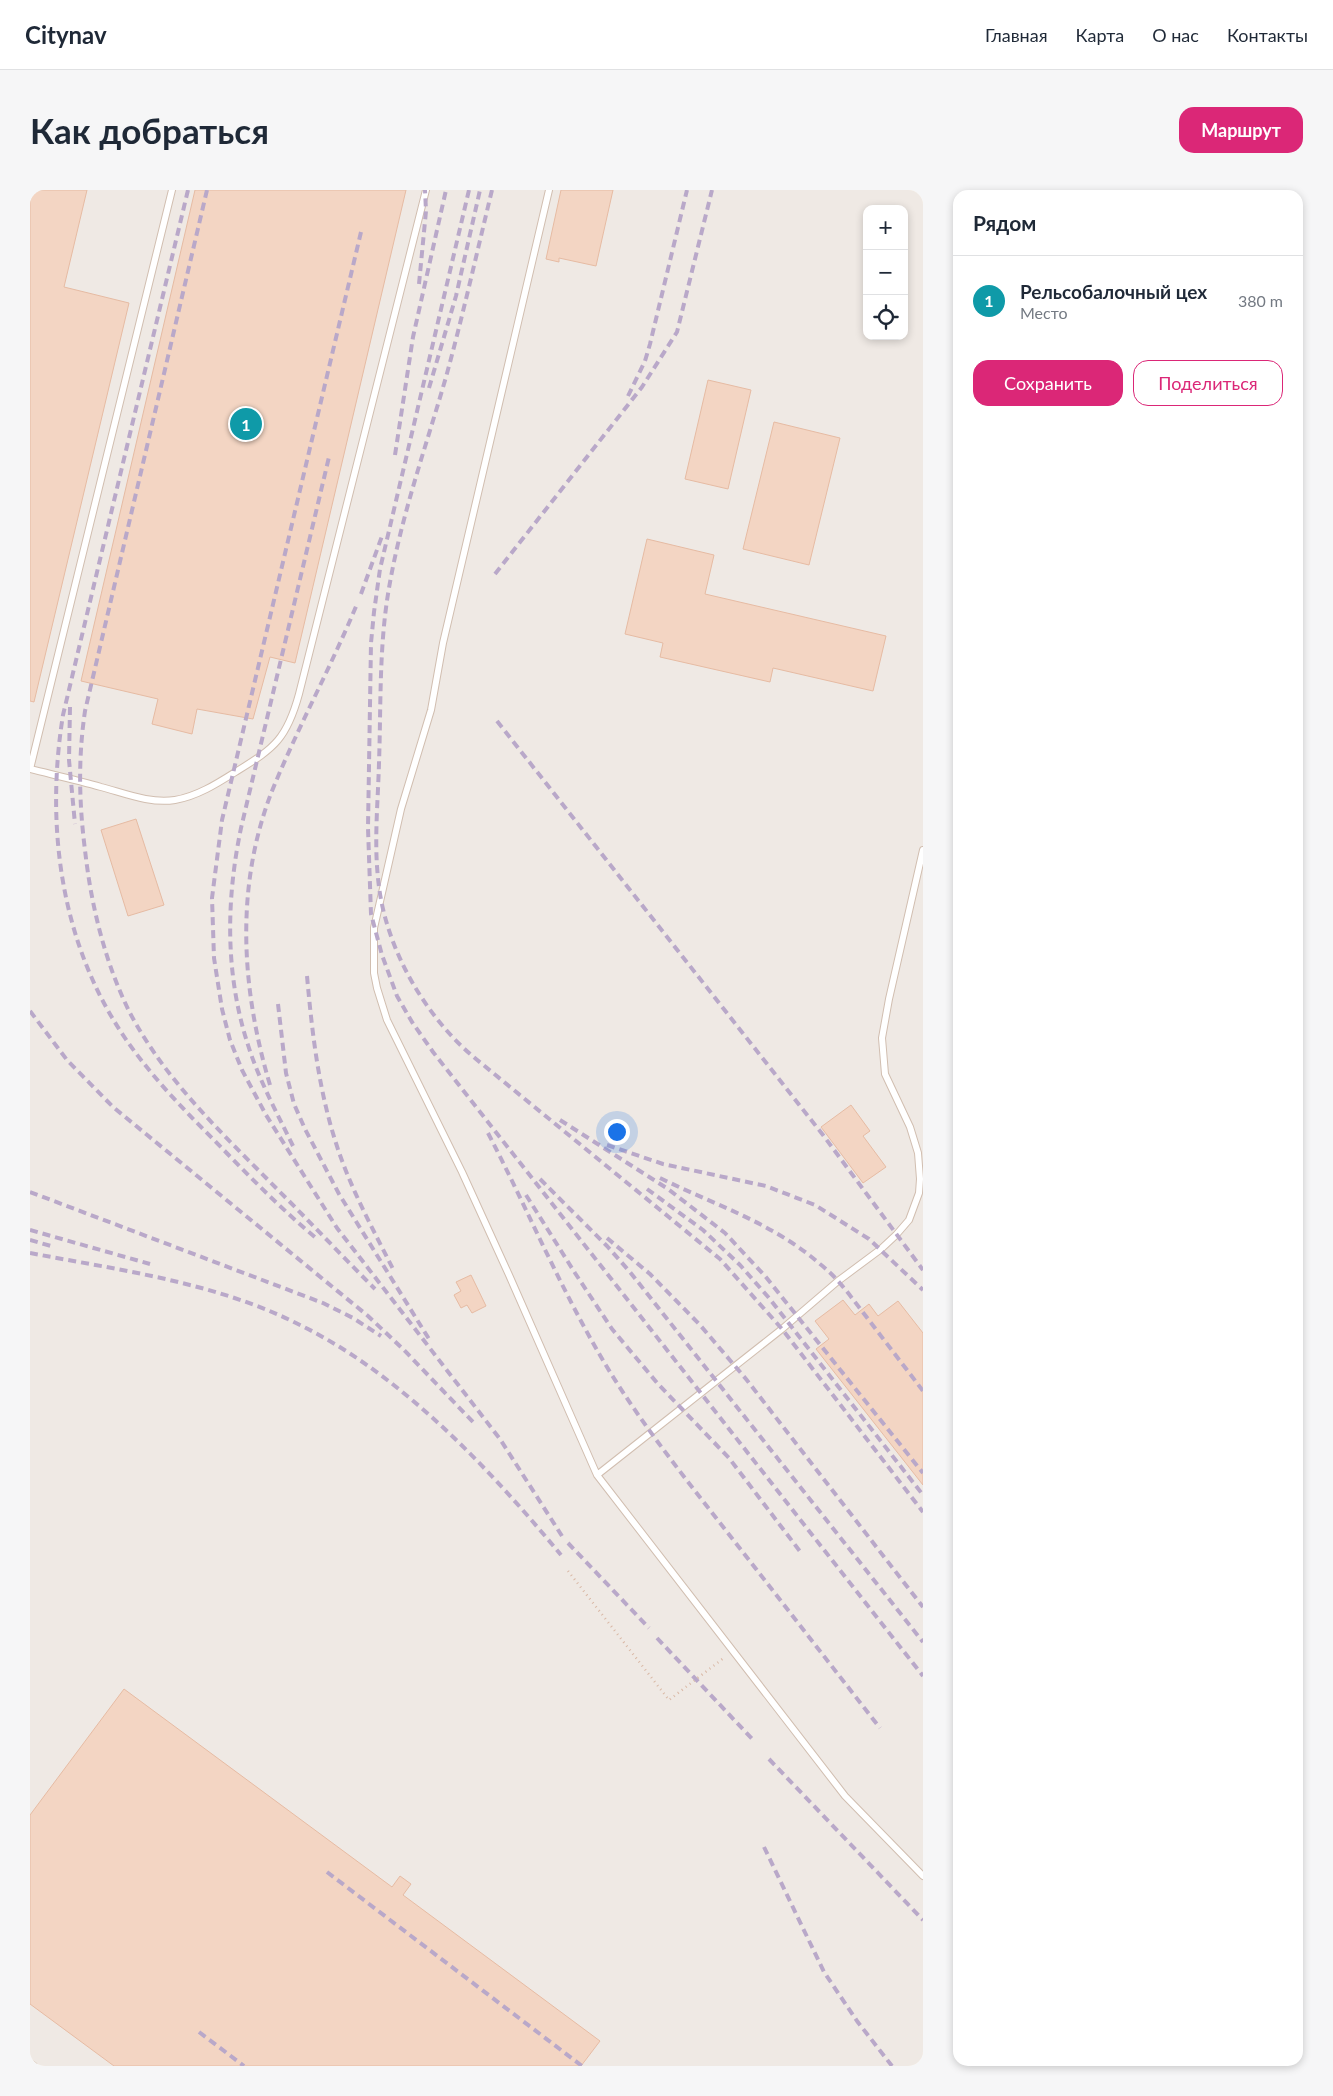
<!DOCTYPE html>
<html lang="ru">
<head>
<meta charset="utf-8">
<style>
	:root { --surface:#fff; --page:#f6f6f7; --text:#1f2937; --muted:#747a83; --line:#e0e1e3; --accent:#db2777 }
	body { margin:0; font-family:Lato,sans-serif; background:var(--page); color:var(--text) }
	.controls { position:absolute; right:15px; top:15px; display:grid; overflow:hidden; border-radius:10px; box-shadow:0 2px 8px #0003 }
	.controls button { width:45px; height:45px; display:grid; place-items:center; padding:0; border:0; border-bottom:1px solid var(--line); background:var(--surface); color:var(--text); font:25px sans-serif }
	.you { position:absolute; left:586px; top:941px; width:18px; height:18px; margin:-12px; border:4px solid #fff; border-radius:50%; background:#1a73e8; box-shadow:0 0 0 8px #1a73e833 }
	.badge { display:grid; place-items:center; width:32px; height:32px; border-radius:50%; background:var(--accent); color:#fff; font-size:16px; font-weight:700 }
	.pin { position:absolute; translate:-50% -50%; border:2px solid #fff; box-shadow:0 1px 5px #0006 }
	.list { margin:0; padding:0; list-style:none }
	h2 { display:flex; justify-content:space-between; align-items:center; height:65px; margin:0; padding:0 20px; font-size:21px }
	h2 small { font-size:16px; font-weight:400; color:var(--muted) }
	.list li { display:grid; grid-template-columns:32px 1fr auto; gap:15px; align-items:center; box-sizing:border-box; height:90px; padding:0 20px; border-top:1px solid var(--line) }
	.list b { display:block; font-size:19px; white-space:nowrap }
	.list p { margin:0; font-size:16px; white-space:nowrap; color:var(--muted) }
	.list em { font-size:16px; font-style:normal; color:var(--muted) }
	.actions { display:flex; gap:10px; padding:15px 20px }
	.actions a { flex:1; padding:11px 0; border:1px solid var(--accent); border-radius:15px; text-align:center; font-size:18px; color:var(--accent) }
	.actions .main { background:var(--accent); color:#fff }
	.icon { flex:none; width:28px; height:28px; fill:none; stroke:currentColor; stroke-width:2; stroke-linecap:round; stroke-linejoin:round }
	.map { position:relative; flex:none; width:893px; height:1876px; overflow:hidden; border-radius:15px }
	header { display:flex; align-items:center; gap:30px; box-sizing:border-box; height:70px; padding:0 25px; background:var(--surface); border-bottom:1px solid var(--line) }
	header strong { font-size:24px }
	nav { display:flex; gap:28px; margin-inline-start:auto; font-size:18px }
	.intro { display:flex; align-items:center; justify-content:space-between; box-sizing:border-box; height:120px; padding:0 30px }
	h1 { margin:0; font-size:35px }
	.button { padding:12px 22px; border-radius:15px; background:var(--accent); color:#fff; font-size:18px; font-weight:700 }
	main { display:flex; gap:30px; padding:0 30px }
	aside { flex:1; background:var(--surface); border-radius:15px; box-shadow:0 2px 8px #0003 }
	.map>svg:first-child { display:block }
	.industrial { fill:#efe9e4; fill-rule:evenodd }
	.building { fill:#f3d5c3; stroke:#e6bba3 }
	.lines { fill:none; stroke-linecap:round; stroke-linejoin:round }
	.service-casing { stroke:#d1beb0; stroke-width:8 }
	.path { stroke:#d9b8a5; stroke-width:2.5; stroke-dasharray:1 4; stroke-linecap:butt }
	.service { stroke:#fff; stroke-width:6 }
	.rail { stroke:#b9a8c9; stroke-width:4; stroke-dasharray:8 5; stroke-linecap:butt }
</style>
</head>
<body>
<header>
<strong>Citynav</strong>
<nav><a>Главная</a><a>Карта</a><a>О нас</a><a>Контакты</a></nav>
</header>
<div class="intro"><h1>Как добраться</h1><a class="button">Маршрут</a></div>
<main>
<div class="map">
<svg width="893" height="1876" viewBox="0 0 893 1876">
	<rect width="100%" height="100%" fill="#fdf6ec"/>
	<path class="industrial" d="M0,0h893v1876h-893zM837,19h37v127h-37z"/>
	<path class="building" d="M0,0h57l-23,97 65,16 -95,399 -4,-1z
		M165,0h211l-111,473 -25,-6 -17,62 -56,-10 -5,25 -40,-10 6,-25 -77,-18z
		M531,0h52l-17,76 -37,-8v4l-13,-3z
		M678,190l43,10 -23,99 -43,-10z
		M744,232l66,16 -31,127 -66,-16z
		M617,349l67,16 -9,39 181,42 -13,55 -100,-23 -3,14 -110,-25 3,-14 -38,-9z
		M106,629l28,86 -36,11 -27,-86z
		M821,915l19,26 -7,5 23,31 -23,16 -42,-56z
		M441,1085l15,31 -14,7 -5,-8 -6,3 -7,-13 7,-4 -5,-9z
		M813,1110l12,15 14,-11 9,12 20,-15 25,32v152l-107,-136 13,-10 -14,-18z
		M94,1499l268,198 8,-11 11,8 -8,11 197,146 -19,25h-467l-84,-62v-189z"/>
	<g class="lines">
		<defs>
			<path id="service" d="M519,0l-106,453 -12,67 -30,99 -27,119v45l3,15 10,32 75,152 47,103 88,200 248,321 78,80
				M0,579c24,6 47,11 71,18 23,6 49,17 74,13 23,-4 43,-17 62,-29 38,-23 50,-33 62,-77l127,-504
				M0,579l142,-579
				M567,1285l185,-146 56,-48 43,-32 15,-14 13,-15 10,-27 1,-14 -2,-26 -8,-26 -25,-53 -3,-36 7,-39 34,-149
				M0,1873l4,3"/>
		</defs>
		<use href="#service" class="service-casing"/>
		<path class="path" d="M538,1381l101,129 56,-43"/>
		<use href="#service" class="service"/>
		<path class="rail" d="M158,0l-125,525c-18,112 -2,229 62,323 26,38 58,71 90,103 33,34 65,67 101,97
			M177,0l-122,521c-7,47 -6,92 0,139 6,55 20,113 45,163 37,70 95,123 150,179 32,32 63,65 95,97
			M439,0l-89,379 -6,43 -3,31 -3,185 3,86 11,41 15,41 15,26 21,30 490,624
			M462,0c-15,62 -29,125 -46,187 -21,73 -46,142 -58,217 -9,56 -7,113 -9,169 -1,38 -5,77 -1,115 6,68 46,138 98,181l244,200 62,70 141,183
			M331,42l-139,588 -10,78 2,60 8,51 8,31 12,30 24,45 71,113 163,211 62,97
			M389,94l7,-73 -1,-21
			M399,198l27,-92 24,-106
			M598,206l17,-35 5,-17 37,-154
			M365,265l18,-118 33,-147
			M465,384l147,-187 35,-55 35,-142
			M331,404l21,-58
			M40,517l-1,53 6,64
			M467,531l326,414 100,135
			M277,786c5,55 11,110 28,164 14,46 38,89 59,131
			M248,814l8,69 8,31 11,25 34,65 90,145
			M0,821l37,49 46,47 255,209 35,33 70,73
			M240,895c-29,-97 -35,-199 2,-294 26,-64 59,-124 85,-187
			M530,930l108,69 57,44 40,43 158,197
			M458,943c41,79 75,162 122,239 36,58 79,111 121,165 50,64 99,127 149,191
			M577,955l56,19 103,22 49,19 54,34 54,51
			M263,956c-16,-33 -34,-66 -45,-101 -23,-71 -22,-145 -7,-217l88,-371
			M630,988c55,27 113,45 160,86 18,14 31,33 45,51 19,25 39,51 58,76
			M510,989l67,67 23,26 293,370
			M617,999l56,41 37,35 29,33 154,197
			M0,1002l293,111 30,15 28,18
			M496,1005l49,78 37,56 46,55 71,74 73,96
			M0,1040l120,34
			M577,1048l43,36 50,51 46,54 177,228
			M0,1050l21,6
			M0,1063c89,17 183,29 266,70 104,50 192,144 265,232
			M538,1353l81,85
			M627,1448l98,104
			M739,1569l154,161
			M734,1657l60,125 33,49 35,45
			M297,1682l255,194
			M169,1842l45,34"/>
	</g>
</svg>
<div class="controls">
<button>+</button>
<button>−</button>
<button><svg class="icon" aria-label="locate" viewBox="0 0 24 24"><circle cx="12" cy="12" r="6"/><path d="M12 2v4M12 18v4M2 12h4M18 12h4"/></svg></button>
</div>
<div class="you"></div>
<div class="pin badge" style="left:216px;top:234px;background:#0f9aa8">1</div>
</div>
<aside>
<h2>Рядом<small></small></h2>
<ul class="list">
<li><span class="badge" style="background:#0f9aa8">1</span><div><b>Рельсобалочный цех</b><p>Место</p></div><em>380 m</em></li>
</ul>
<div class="actions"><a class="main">Сохранить</a><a>Поделиться</a></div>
</aside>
</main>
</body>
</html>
